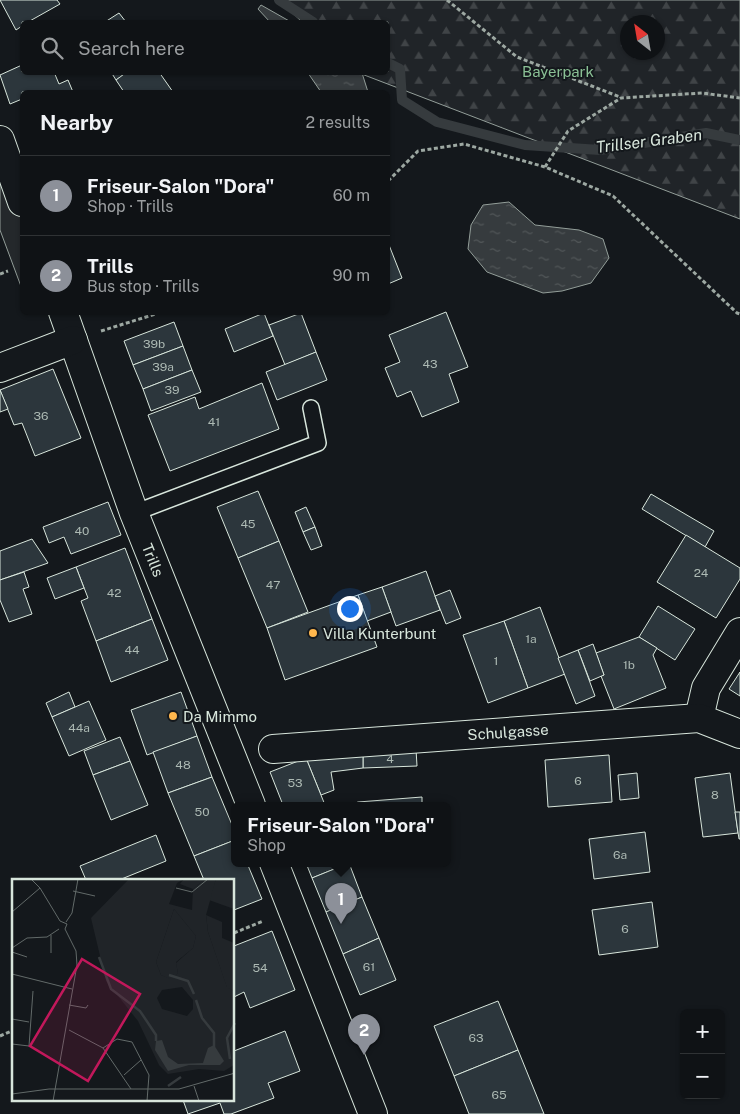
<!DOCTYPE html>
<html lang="en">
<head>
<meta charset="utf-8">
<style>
	body { margin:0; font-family:"Public Sans",sans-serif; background:#181b1e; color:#f1f3f6 }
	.controls { position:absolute; right:15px; bottom:15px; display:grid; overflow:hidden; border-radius:8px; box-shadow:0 1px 4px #0004 }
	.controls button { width:45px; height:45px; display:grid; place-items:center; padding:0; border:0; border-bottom:1px solid #2f3234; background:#0f1215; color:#f1f3f6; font:25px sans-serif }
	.compass { position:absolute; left:620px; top:15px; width:45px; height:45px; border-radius:50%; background:#0f1215; box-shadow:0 1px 4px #0004; rotate:329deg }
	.you { position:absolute; left:349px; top:608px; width:18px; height:18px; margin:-12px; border:4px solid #fff; border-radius:50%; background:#1a73e8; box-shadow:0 0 0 8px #1a73e833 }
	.badge { display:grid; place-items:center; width:32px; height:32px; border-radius:50%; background:#8c9099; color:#fff; font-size:16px; font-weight:700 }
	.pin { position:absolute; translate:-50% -41px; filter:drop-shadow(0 1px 2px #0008) }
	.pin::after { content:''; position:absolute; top:26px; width:18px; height:15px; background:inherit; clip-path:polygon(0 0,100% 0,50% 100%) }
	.popup { position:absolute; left:231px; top:802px; width:220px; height:65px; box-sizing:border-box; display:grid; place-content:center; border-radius:8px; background:#0f1215; filter:drop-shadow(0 1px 4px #0005); font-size:16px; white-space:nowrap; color:#9b9ea0 }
	.popup b { font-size:19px; color:#f1f3f6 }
	.popup::after { content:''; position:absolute; left:50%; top:100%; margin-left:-10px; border:10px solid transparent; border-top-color:#0f1215 }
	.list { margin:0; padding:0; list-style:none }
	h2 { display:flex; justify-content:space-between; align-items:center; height:65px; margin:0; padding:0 20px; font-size:21px }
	h2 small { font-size:16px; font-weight:400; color:#9b9ea0 }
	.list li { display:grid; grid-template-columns:32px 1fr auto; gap:15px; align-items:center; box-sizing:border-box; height:80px; padding:0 20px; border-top:1px solid #2f3234 }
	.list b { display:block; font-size:19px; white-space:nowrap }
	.list p { margin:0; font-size:16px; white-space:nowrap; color:#9b9ea0 }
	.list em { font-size:16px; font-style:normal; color:#9b9ea0 }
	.icon { flex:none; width:28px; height:28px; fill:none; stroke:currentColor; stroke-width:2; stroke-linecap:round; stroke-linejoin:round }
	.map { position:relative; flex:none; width:740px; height:1114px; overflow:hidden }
	.search { position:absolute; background:#0f1215; box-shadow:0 1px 4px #0004; left:20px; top:20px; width:370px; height:55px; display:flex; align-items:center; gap:12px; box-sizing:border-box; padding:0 18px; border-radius:8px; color:#9b9ea0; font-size:19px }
	.panel { position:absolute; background:#0f1215; box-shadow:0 1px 4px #0004; left:20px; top:90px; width:370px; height:225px; border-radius:8px }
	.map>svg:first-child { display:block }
	.forest { fill:url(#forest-firs); stroke:#939e99; fill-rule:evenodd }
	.parking { fill:#24282b; stroke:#939e99 }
	.water { fill:url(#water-ripples); stroke:#939e99 }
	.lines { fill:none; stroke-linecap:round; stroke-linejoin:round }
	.stream { stroke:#363b3e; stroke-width:10 }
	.building { fill:#2c363c; stroke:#d8e6dc }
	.service-casing { stroke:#d8e6dc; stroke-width:18 }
	.minor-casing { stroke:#d8e6dc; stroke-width:30 }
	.path { stroke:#9da8a2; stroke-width:3; stroke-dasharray:4 2.5; stroke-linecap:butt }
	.service { stroke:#14181c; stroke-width:15 }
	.minor { stroke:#14181c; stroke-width:28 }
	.poi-dot { fill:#ffb74d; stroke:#14181c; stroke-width:2 }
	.labels { text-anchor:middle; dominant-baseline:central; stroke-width:4; stroke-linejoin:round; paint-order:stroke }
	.number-label { font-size:12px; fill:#adbab4 }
	.park-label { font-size:15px; fill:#8ac095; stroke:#14181c }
	.street-label { font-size:15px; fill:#d8e6dc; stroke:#14181c }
	.poi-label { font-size:15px; fill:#d8e6dc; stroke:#14181c; text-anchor:start }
	.water-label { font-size:16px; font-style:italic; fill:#d8e6dc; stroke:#14181c }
	.inset-river { fill:none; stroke:#363b3e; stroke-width:2.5 }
	.inset-road { fill:none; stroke:#626a69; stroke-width:1 }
	.view { fill:#c2185b; fill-opacity:0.15; stroke:#c2185b; stroke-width:2.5 }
	.inset-edge { fill:none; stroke:#d8e6dc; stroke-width:2.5 }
</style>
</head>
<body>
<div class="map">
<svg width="740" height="1114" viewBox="0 0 740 1114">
	<defs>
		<pattern id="forest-firs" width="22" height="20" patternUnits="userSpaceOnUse" patternTransform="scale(1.25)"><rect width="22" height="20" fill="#202428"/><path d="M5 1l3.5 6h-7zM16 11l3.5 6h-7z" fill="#404447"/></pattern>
		<pattern id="water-ripples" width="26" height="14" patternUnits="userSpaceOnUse" patternTransform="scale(1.25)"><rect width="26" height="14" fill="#363b3e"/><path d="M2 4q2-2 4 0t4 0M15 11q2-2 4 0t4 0" fill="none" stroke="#525759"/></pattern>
	</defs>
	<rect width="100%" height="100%" fill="#14181c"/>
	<path class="forest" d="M 279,0 L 740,0 L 740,219 L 359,73 L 388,72 L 388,22 L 302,22 ZM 628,22 L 658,22 L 658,52 L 628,52 Z"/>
	<path class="parking" d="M 0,159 L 22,219 L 22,289 L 0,230 Z"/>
	<g class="water">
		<path d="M 261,5 L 291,22 L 270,22 L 258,9 Z"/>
		<path d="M 308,73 L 362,73 L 368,92 L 321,92 Z"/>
		<path d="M 509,202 L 535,225 L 579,230 L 603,239 L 609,258 L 591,283 L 562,291 L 543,293 L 487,272 L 468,249 L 471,225 L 483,205 Z"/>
	</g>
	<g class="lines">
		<g class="stream">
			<path d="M 279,0 L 313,22"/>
			<path d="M 388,63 L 400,69 L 402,100 L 437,122 L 525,145 L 600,150 L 706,133 L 740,140"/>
		</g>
	</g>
	<g class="building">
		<path d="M 0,0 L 57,0 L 60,4 L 28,22 L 22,22 L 22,26 L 16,30 Z"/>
		<path d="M 119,13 L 126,22 L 105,22 Z"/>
		<path d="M 22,65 L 22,72 L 54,72 L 59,84 L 68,80 L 73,92 L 22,92 L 22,99 L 10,104 L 0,75 Z"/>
		<path d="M 111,72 L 127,72 L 116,80 Z"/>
		<path d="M 127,72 L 159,72 L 173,92 L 124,92 L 116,80 Z"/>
		<path d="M 389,245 L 402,278 L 388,284 L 388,246 Z"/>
		<path d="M 446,312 L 468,367 L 449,374 L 459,402 L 422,417 L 411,391 L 397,397 L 385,368 L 400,362 L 389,335 Z"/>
		<path d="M 264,313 L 273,336 L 234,352 L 225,329 Z"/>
		<path d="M 301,313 L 316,352 L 285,365 L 269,325 Z"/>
		<path d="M 174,322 L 183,346 L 133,365 L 124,341 Z"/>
		<path d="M 183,346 L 192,370 L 143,389 L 133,365 Z"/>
		<path d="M 316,352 L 327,380 L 277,400 L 266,372 Z"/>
		<path d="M 53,369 L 81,438 L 35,456 L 22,423 L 14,425 L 0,390 Z"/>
		<path d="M 192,370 L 201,392 L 151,411 L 143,389 Z"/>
		<path d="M 262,383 L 279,429 L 170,471 L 148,415 L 195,397 L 199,409 Z"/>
		<path d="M 0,390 L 8,409 L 0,412 Z"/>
		<path d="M 258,491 L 279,541 L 238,558 L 217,507 Z"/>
		<path d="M 651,494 L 714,531 L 705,547 L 642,509 Z"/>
		<path d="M 108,502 L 121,535 L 71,554 L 64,537 L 49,543 L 43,527 Z"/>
		<path d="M 306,507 L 315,527 L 303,532 L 295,512 Z"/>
		<path d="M 315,527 L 322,546 L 311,550 L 303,532 Z"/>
		<path d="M 686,535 L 740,568 L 740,579 L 716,618 L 657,582 Z"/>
		<path d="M 32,539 L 48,563 L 0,580 L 0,551 Z"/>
		<path d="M 279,541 L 308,612 L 267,628 L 238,558 Z"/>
		<path d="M 125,548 L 152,619 L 96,641 L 81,601 L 88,598 L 76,567 Z"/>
		<path d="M 76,567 L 84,588 L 55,599 L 47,578 Z"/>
		<path d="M 426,571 L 440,610 L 396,626 L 382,587 Z"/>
		<path d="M 24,572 L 29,587 L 23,589 L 32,614 L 9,622 L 0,600 L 0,580 Z"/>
		<path d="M 382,587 L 391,612 L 367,621 L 358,595 Z"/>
		<path d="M 450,590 L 461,618 L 446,624 L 435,596 Z"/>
		<path d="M 358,595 L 377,647 L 285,680 L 267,628 Z"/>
		<path d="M 658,606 L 695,629 L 675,660 L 639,637 Z"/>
		<path d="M 540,607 L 565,674 L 528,688 L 504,621 Z"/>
		<path d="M 152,619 L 168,660 L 111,682 L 96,641 Z"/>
		<path d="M 504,621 L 528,688 L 488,703 L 463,635 Z"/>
		<path d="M 639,637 L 657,648 L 653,655 L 666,688 L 614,709 L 601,676 L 604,675 L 596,653 Z"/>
		<path d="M 593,644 L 604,675 L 590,681 L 578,650 Z"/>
		<path d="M 578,650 L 595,696 L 576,704 L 558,658 Z"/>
		<path d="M 740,672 L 740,696 L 729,689 Z"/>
		<path d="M 69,692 L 75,707 L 52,717 L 46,703 Z"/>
		<path d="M 181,692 L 197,736 L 147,755 L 131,710 Z"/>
		<path d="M 89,701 L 106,740 L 69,756 L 52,717 Z"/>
		<path d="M 197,736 L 212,777 L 168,793 L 153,752 Z"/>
		<path d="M 120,737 L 130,761 L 93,775 L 84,751 Z"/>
		<path d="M 416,749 L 417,766 L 363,768 L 363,752 Z"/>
		<path d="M 363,752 L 363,768 L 331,772 L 334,790 L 321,795 L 306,758 Z"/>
		<path d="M 609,755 L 612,802 L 548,807 L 545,760 Z"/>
		<path d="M 306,758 L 325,805 L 283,805 L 270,772 Z"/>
		<path d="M 130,761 L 148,805 L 111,820 L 93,775 Z"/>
		<path d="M 637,773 L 639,798 L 620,800 L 618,775 Z"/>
		<path d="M 730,773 L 738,833 L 703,837 L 695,778 Z"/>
		<path d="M 212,777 L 235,832 L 235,840 L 194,856 L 168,793 Z"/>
		<path d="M 422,797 L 422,805 L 349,805 L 358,802 Z"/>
		<path d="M 735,812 L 740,812 L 740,839 L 739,839 Z"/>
		<path d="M 645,832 L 650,872 L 594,879 L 589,839 Z"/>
		<path d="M 156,835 L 166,861 L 119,880 L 86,880 L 80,866 Z"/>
		<path d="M 235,840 L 235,863 L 247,863 L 262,899 L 234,910 L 234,880 L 204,880 L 194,856 Z"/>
		<path d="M 306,863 L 349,863 L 312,878 Z"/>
		<path d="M 349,863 L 362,897 L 326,912 L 312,878 Z"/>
		<path d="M 362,897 L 379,938 L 343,954 L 326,912 Z"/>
		<path d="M 652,902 L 658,947 L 599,955 L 592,910 Z"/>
		<path d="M 272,931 L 295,990 L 250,1008 L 244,992 L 234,997 L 234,946 Z"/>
		<path d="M 379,938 L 396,980 L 360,995 L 343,954 Z"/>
		<path d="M 498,1001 L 518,1050 L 454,1076 L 434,1026 Z"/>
		<path d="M 285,1031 L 300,1071 L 268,1083 L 274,1098 L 231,1114 L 224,1114 L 220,1103 L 188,1114 L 183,1100 L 234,1100 L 234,1051 Z"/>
		<path d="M 518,1050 L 544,1114 L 469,1114 L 454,1076 Z"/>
	</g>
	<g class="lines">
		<defs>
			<path id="service" d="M 134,513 L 318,443 L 311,408"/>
			<g id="minor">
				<path d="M 0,140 L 22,202"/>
				<path d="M 63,312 L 134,513 L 251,805"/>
				<path d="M 0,368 L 73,340"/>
				<path d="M 699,718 L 706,688 L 740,632"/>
				<path d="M 273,749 L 699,718 L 740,734"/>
				<path d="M 274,863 L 373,1114"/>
			</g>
		</defs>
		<use href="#service" class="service-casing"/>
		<use href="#minor" class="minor-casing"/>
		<g class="path">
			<path d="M 447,0 L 517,57 L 620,97"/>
			<path d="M 545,167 L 568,131 L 621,98 L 702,93 L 740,98"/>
			<path d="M 388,181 L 418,151 L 464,144 L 545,167 L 613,196 L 737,313 L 740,314"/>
			<path d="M 0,274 L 8,271"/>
			<path d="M 101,331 L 162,312"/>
			<path d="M 234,933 L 263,921"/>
			<path d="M 0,1036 L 14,1030"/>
		</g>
		<use href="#service" class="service"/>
		<use href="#minor" class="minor"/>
	</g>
	<g class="poi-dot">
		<circle cx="313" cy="633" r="5"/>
		<circle cx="173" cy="716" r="5"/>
	</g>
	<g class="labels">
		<g class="number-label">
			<text x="154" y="344">39b</text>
			<text x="430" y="364">43</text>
			<text x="163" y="367">39a</text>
			<text x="172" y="390">39</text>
			<text x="41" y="416">36</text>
			<text x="214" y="422">41</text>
			<text x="248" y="524">45</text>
			<text x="82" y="531">40</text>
			<text x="701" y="573">24</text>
			<text x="273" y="585">47</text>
			<text x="114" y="593">42</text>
			<text x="531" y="639">1a</text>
			<text x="132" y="650">44</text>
			<text x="496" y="661">1</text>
			<text x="629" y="665">1b</text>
			<text x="79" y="728">44a</text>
			<text x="390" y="759">4</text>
			<text x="183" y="765">48</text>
			<text x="578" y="781">6</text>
			<text x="295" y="783">53</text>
			<text x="715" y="795">8</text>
			<text x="202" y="812">50</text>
			<text x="620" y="855">6a</text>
			<text x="625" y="929">6</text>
			<text x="369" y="967">61</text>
			<text x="260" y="968">54</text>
			<text x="476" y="1038">63</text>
			<text x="499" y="1095">65</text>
		</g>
		<g class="park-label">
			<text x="558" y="71">Bayerpark</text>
		</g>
		<g class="street-label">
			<text transform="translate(153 560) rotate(68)">Trills</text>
			<text transform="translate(508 732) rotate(-4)">Schulgasse</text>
		</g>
		<g class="poi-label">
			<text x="323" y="633">Villa Kunterbunt</text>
			<text x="183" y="716">Da Mimmo</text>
		</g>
		<g class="water-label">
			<text transform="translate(649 141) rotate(-7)">Trillser Graben</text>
		</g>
	</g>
	<g transform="translate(12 879)">
		<rect width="222" height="222" fill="#14181c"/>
		<path d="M 172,0 L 193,0 L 181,10 L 168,5 ZM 204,0 L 222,0 L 222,30 L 197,21 ZM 162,30 L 184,57 L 181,69 L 164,83 L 166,94 L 159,101 L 149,96 L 144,83 ZM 194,36 L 210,43 L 210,59 L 222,64 L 222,112 L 215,109 L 196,53 Z" fill="#202428"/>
		<path d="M 117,0 L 172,0 L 165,4 L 157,25 L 180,31 L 181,10 L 193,0 L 204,0 L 194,36 L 196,53 L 215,108 L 222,112 L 222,186 L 212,192 L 187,190 L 156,195 L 147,186 L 126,142 L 94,102 L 79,39 ZM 162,30 L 184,57 L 181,69 L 164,84 L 166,94 L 159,100 L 149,96 L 144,83 ZM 170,108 L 181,121 L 181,130 L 175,137 L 150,130 L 145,119 L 150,111 Z" fill="#202428" fill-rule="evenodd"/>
		<path d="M 150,161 L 156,178 L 166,185 L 191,184 L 196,169 L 202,166 L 212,182 L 208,186 L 177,186 L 156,192 L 143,171 L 144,162 Z" fill="#363b3e"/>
		<path class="inset-river" d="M 87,78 L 99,110 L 128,132 L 144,156 L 144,162M 157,96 L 176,102 L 182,115M 184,121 L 190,139 L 202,154 L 202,168M 218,180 L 215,159 L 223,144M 156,207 L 169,198"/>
		<path class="inset-road" d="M 19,0 L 28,9 L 48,42M 164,9 L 180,13 L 196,0M 61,12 L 83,17M 0,33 L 28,9M 54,43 L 60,34 L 66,0M 0,69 L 15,59 L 35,58 L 47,50M 0,73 L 15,78M 39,74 L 39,56M 0,95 L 60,110M 57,126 L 74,129 L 76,126M 0,140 L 17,143M 57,151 L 91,169 L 119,210M 0,165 L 17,167 L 21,112M 91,169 L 105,160 L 120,163 L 137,196 L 135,222M 112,196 L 129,181M 182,207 L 187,222M 0,215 L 37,210 L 167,210 L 223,194M 41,222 L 65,86 L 64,72 L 53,50 L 55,45 L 48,42"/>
		<path class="view" d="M 70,80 L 128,115 L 76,202 L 18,167 Z"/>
		<rect width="222" height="222" class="inset-edge"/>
	</g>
</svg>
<div class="controls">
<button>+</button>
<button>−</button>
</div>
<svg class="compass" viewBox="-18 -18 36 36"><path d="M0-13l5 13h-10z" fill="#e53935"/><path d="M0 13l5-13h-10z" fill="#9b9ea0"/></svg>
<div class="you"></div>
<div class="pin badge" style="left:341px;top:924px">1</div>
<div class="popup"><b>Friseur-Salon &quot;Dora&quot;</b>Shop</div>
<div class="pin badge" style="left:364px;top:1055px">2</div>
<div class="search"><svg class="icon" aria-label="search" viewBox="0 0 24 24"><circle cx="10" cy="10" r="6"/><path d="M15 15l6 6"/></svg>Search here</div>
<section class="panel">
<h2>Nearby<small>2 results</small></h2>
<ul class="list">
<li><span class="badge">1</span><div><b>Friseur-Salon &quot;Dora&quot;</b><p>Shop · Trills</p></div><em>60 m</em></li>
<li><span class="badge">2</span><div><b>Trills</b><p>Bus stop · Trills</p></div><em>90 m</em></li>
</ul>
</section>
</div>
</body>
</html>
